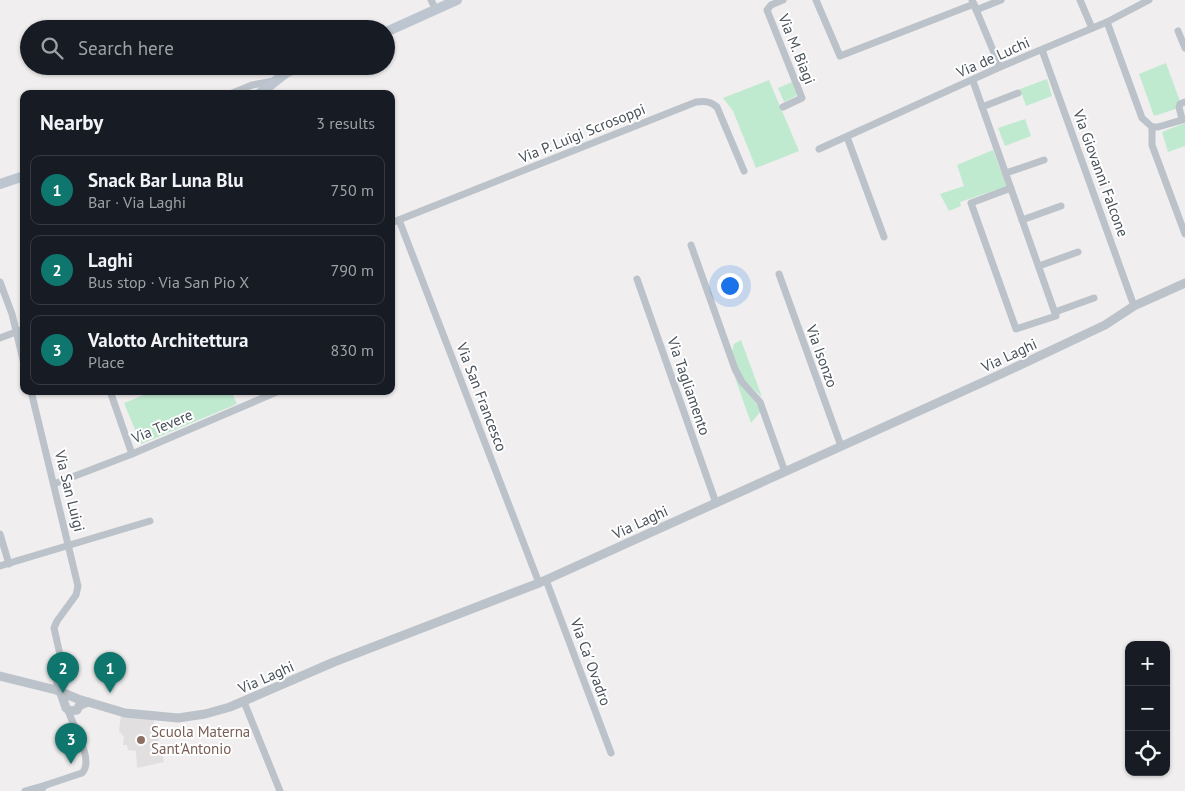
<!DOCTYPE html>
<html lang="en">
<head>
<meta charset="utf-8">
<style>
	body { margin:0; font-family:"PT Sans",sans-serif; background:#242831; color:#f1f3f6 }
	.controls { position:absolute; right:15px; bottom:15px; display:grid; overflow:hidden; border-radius:10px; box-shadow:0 1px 4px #0004 }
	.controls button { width:45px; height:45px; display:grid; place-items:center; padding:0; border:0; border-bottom:1px solid #363941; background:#171b24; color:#f1f3f6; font:25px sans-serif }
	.you { position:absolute; left:729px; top:285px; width:18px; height:18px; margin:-12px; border:4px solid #fff; border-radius:50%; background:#1a73e8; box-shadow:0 0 0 8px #1a73e833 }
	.badge { display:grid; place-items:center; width:32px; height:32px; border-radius:50%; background:#0f766e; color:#fff; font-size:16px; font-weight:700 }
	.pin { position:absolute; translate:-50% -41px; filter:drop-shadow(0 1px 2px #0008) }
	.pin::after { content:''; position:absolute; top:26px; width:18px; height:15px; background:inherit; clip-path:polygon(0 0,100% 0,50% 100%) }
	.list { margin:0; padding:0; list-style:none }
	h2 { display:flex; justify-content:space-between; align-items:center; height:65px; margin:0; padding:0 20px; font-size:21px }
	h2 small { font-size:16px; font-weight:400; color:#9ea1a6 }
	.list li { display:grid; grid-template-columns:32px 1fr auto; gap:15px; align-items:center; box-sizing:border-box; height:70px; margin:0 10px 10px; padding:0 10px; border:1px solid #363941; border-radius:10px }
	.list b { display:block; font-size:19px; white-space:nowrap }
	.list p { margin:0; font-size:16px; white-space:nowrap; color:#9ea1a6 }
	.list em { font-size:16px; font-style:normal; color:#9ea1a6 }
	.icon { flex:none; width:28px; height:28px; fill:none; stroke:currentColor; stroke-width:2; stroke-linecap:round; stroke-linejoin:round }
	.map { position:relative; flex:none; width:1185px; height:791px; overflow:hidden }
	.search { position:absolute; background:#171b24; box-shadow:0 1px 4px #0004; left:20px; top:20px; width:375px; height:55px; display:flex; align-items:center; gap:12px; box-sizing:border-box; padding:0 18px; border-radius:28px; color:#9ea1a6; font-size:19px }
	.panel { position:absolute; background:#171b24; box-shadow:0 1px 4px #0004; left:20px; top:90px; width:375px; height:305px; border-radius:10px }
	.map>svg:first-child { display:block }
	.education { fill:#e1dfdf }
	.green { fill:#c0ead0 }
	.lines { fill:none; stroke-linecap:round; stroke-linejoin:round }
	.minor { stroke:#bbc2c9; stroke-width:7 }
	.tertiary { stroke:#bbc2c9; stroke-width:9 }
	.secondary { stroke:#bdc6d0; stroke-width:10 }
	.education-dot { fill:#8d6e63; stroke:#fff; stroke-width:2 }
	.labels { text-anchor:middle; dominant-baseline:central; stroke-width:4; stroke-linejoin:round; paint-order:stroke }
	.street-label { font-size:15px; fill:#485159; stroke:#fff }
	.education-label { font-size:15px; fill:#785e54; stroke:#fff; text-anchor:start }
</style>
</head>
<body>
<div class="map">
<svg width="1185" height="791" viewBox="0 0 1185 791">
	<rect width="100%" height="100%" fill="#f0eeee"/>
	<path class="education" d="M 121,715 L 153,718 L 164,762 L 137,768 L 136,751 L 128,750 L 127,745 L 123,745 L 124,737 L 119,731 Z"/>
	<g class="green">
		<path d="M 1166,63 L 1182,107 L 1154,116 L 1139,74 Z"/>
		<path d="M 1047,79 L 1052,96 L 1026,106 L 1020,89 Z"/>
		<path d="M 769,80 L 799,151 L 756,168 L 733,111 L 723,98 Z"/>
		<path d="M 792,82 L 797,94 L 796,96 L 784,102 L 778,88 Z"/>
		<path d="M 1025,119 L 1031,136 L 1005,146 L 998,128 Z"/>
		<path d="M 1185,123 L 1185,146 L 1168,152 L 1162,132 Z"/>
		<path d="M 993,150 L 1008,190 L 996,193 L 995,190 L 960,202 L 961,206 L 949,211 L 940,194 L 964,186 L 957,165 Z"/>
		<path d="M 741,340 L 762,397 L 745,381 L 741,375 L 732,352 L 734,344 Z"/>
		<path d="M 734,375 C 741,389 754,397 761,411 L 751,423 Z"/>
		<path d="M 154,391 L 231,391 L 237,404 L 141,444 L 124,403 Z"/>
	</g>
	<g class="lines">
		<g class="minor">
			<path d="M 431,0 L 436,10"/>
			<path d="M 816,0 L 840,56 L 974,4"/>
			<path d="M 972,0 L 1000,67"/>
			<path d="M 1080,0 L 1092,28"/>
			<path d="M 976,10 L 1001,0"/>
			<path d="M 1107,22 L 1142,118 L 1152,127"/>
			<path d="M 1178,31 L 1185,48"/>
			<path d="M 1042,50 L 1134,306"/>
			<path d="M 973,81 L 1056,316 L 1016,329 L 971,203 L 1011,188"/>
			<path d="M 230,94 L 252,85 L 274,81"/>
			<path d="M 783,107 L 802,98 L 767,10 L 771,5 L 783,0"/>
			<path d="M 982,107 L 1018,93"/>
			<path d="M 1182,119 L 1179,107 L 1180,104 L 1185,102"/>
			<path d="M 1152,127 L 1152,145 L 1185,234"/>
			<path d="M 1152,127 L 1158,127 L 1185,119"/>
			<path d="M 847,137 L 884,237"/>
			<path d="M 819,149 L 1000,67 L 1107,22 L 1149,0"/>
			<path d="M 1006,173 L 1044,160"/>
			<path d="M 399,220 L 539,583"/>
			<path d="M 1022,220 L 1061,206"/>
			<path d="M 391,223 L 696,102 C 705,101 710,101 717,107 L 744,171"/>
			<path d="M 691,245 L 735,369 L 742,382 L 760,402 L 785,472"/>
			<path d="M 1039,266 L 1078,252"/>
			<path d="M 779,274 L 841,446"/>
			<path d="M 637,279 L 716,503"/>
			<path d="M 0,282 L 12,314 L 24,364"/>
			<path d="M 1055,312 L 1094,298"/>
			<path d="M 0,338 L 24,329"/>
			<path d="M 31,391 L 78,586 L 76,595 L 57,621 L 54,628 L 61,659 L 56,690"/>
			<path d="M 110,391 L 132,454"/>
			<path d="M 54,484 L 132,454 L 279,391"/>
			<path d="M 0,534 L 9,564"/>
			<path d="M 0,566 L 150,521"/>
			<path d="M 546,580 L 611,753"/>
			<path d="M 244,702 L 280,791"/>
			<path d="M 25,791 L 46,785"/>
			<path d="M 42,791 L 42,788 L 46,785 L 82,773 C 95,760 72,725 68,710"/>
		</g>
		<g class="tertiary">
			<path d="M 0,676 L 56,690 L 78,699 L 125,713 L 178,718 L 205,714 L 230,707 L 334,662 L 539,583 L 1001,374 L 1105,325 L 1134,306 L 1185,283"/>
			<path d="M 61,693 L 66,708 L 70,711 L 77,710 L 79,706 L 88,702"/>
		</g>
		<g class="secondary">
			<path d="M 386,32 L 457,0"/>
			<path d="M 259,94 L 287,72 L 302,66"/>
			<path d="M 0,184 L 24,176"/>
		</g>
	</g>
	<circle class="education-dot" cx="141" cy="740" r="5"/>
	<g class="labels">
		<g class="street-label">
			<text transform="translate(797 49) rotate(68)">Via M. Biagi</text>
			<text transform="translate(993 57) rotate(-24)">Via de Luchi</text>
			<text transform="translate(582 133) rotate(-22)">Via P. Luigi Scrosoppi</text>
			<text transform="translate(1101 173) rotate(70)">Via Giovanni Falcone</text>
			<text transform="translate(1009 355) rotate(-25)">Via Laghi</text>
			<text transform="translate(822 356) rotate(70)">Via Isonzo</text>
			<text transform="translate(689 386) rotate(71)">Via Tagliamento</text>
			<text transform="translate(482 397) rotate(69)">Via San Francesco</text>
			<text transform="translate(162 426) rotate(-23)">Via Tevere</text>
			<text transform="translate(70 491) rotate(76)">Via San Luigi</text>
			<text transform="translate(640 522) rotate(-25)">Via Laghi</text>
			<text transform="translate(591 662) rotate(70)">Via Ca' Ovadro</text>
			<text transform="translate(266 677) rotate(-24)">Via Laghi</text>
		</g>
		<g class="education-label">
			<text x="151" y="731">Scuola Materna<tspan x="151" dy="17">Sant'Antonio</tspan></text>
		</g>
	</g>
</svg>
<div class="controls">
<button>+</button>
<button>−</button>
<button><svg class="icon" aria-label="locate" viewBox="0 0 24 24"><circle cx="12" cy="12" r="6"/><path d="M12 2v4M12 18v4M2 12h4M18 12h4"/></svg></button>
</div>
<div class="you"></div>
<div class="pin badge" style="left:110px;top:693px">1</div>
<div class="pin badge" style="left:63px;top:693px">2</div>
<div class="pin badge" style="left:71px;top:764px">3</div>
<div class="search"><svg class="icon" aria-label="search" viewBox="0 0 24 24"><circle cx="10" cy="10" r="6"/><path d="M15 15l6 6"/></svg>Search here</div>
<section class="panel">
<h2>Nearby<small>3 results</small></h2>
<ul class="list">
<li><span class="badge">1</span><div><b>Snack Bar Luna Blu</b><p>Bar · Via Laghi</p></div><em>750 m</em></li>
<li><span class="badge">2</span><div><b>Laghi</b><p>Bus stop · Via San Pio X</p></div><em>790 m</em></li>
<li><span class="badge">3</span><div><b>Valotto Architettura</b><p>Place</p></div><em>830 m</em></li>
</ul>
</section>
</div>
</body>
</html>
